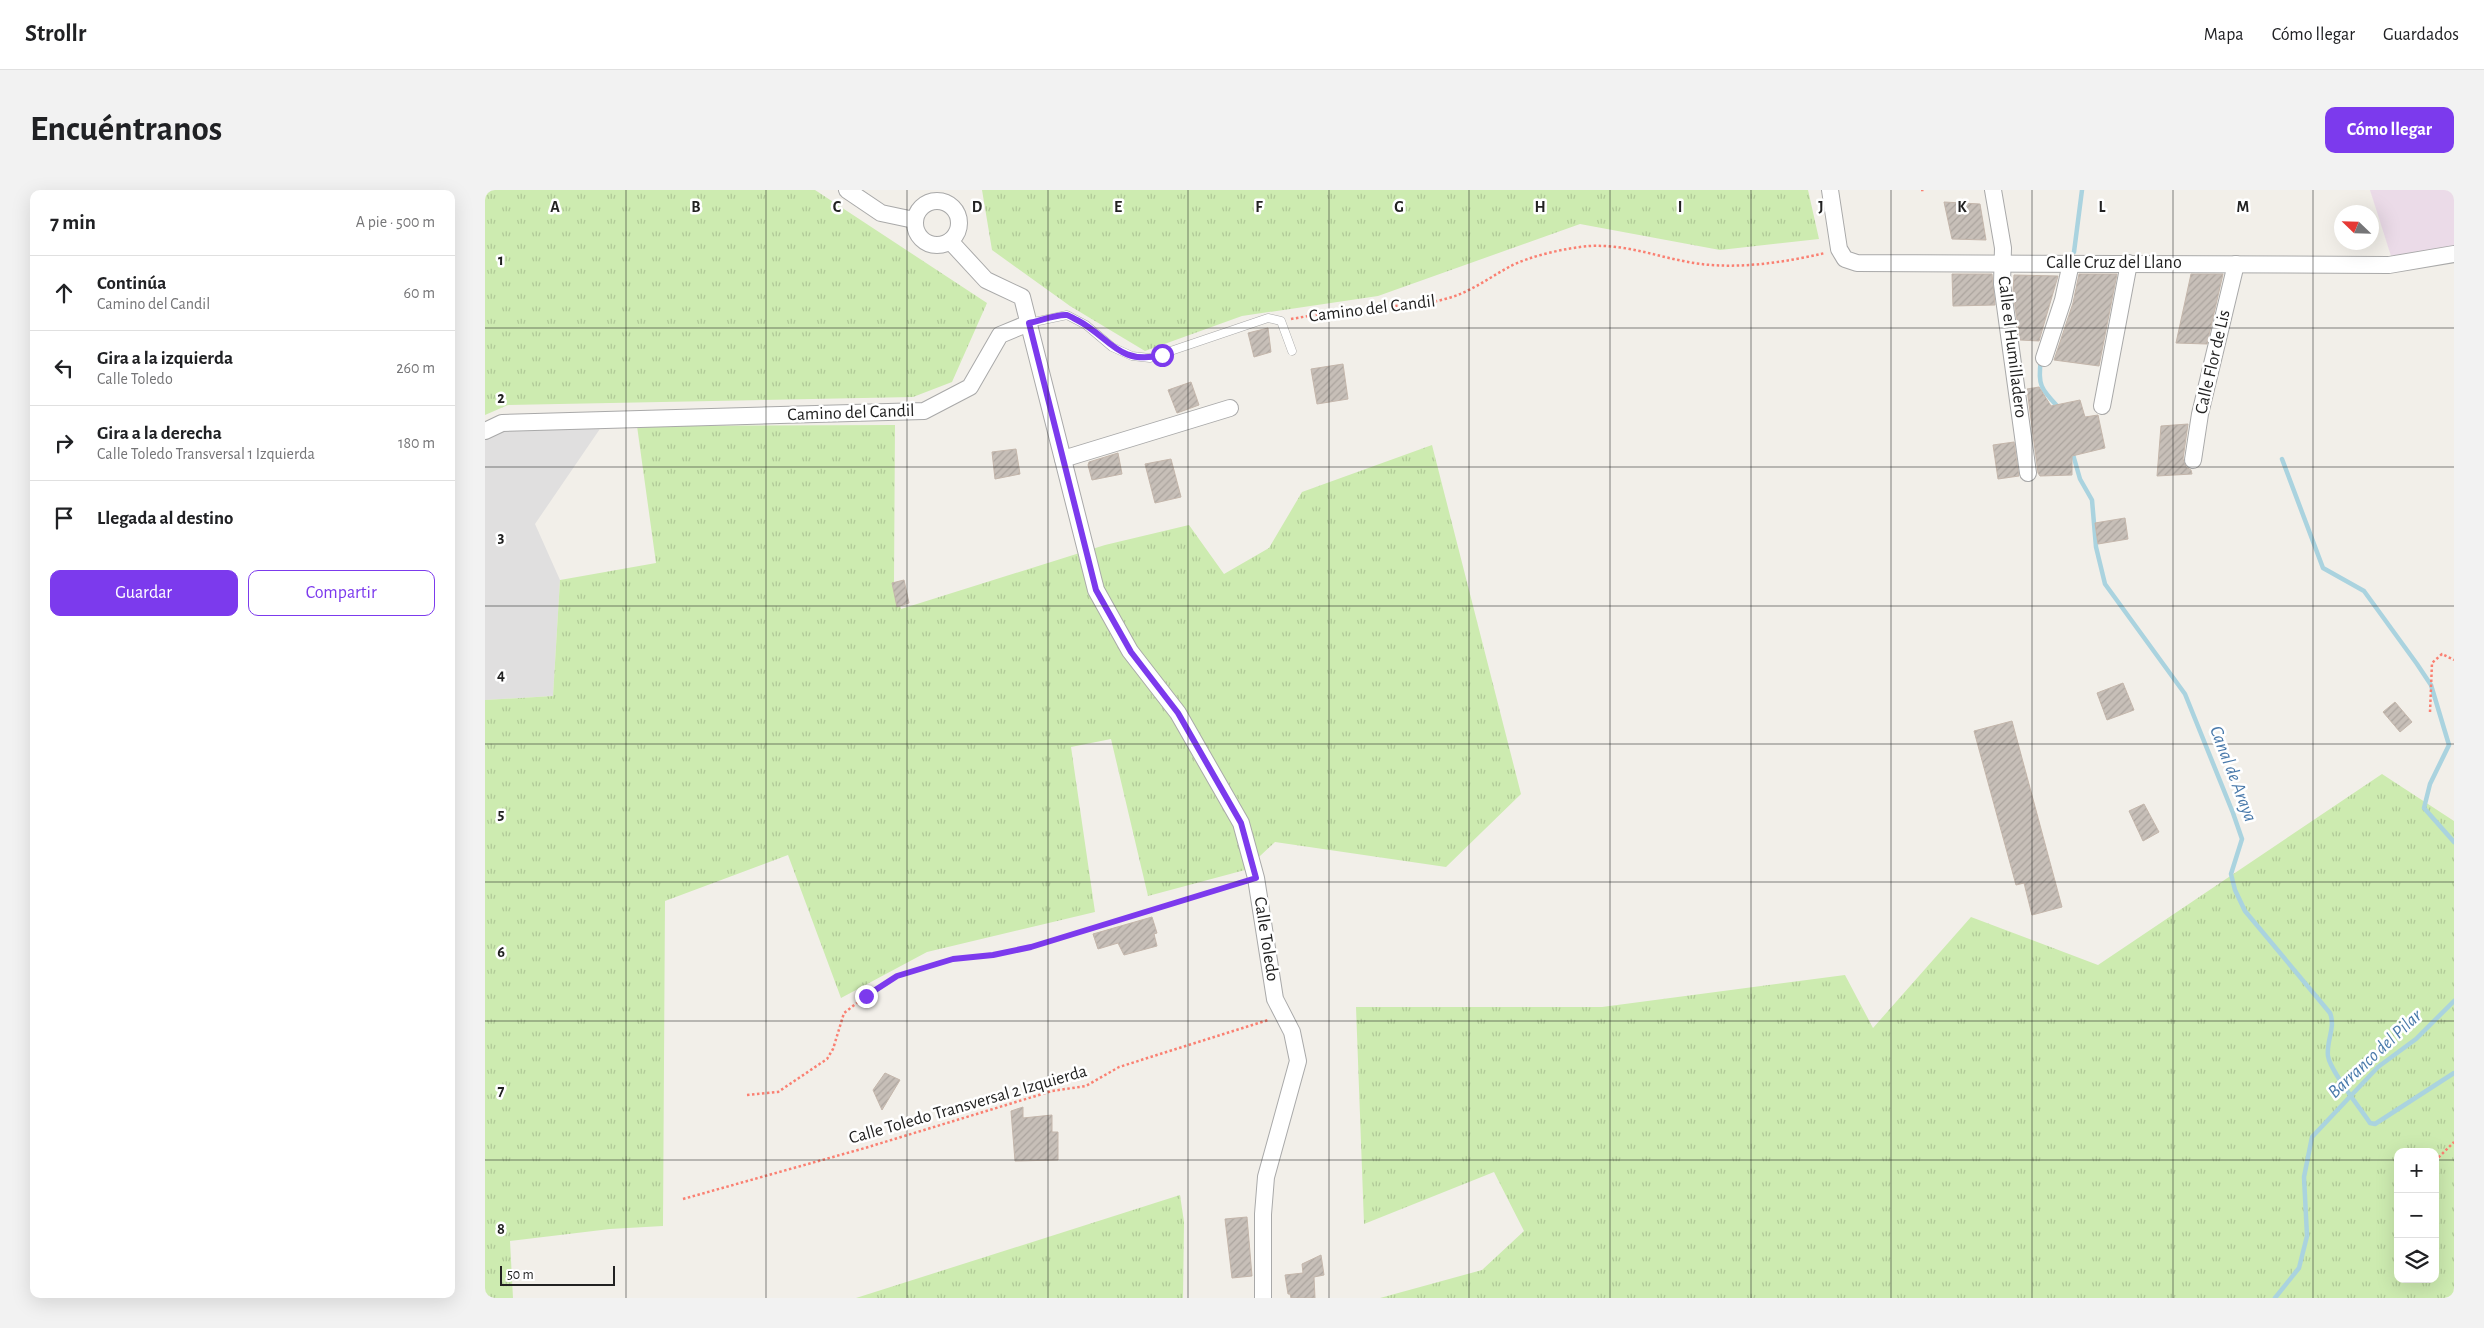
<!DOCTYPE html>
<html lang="es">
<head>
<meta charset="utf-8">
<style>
	body { margin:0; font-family:"Alegreya Sans",sans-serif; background:#f2f2f2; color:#202124 }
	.controls { position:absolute; right:15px; bottom:15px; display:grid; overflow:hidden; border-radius:10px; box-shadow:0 5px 20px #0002 }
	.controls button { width:45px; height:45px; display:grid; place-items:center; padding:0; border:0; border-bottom:1px solid #e0e0e0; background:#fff; color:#202124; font:25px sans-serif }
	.compass { position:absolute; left:1849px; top:15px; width:45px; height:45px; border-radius:50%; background:#fff; box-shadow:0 5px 20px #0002; rotate:293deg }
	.scale { position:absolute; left:15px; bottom:12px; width:115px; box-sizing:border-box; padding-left:5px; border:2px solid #222; border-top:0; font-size:14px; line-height:18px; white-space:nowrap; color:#222; -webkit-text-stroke:4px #fff; paint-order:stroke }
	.stop { position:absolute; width:15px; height:15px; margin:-11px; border:4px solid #7c3aed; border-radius:50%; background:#fff }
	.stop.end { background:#7c3aed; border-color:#fff; box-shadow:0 1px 5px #0008 }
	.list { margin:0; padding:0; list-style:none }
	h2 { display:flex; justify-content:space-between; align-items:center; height:65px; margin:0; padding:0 20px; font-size:21px }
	h2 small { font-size:16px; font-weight:400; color:#757577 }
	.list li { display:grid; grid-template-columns:32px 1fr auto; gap:15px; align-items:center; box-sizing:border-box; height:75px; padding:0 20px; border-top:1px solid #e0e0e0 }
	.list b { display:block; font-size:19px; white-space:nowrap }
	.list p { margin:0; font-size:16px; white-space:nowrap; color:#757577 }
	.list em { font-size:16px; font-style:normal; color:#757577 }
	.actions { display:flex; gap:10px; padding:15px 20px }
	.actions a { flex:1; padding:11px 0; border:1px solid #7c3aed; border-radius:10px; text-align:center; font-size:18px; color:#7c3aed }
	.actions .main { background:#7c3aed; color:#fff }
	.icon { flex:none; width:28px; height:28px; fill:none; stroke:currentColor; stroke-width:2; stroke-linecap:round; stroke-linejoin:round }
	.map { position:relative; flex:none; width:1969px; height:1108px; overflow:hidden; border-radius:10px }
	header { display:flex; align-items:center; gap:30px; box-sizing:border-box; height:70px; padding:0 25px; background:#fff; border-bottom:1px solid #e0e0e0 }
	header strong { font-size:24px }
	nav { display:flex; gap:28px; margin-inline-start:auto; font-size:18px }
	.intro { display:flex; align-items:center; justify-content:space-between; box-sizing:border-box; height:120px; padding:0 30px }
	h1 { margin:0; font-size:35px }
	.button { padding:12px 22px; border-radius:10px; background:#7c3aed; color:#fff; font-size:18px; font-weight:700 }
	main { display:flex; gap:30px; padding:0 30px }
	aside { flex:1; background:#fff; border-radius:10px; box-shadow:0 5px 20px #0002 }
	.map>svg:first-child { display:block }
	.residential { fill:#e0dfdf }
	.industrial { fill:#ebdbe8 }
	.grass { fill:url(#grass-tufts); fill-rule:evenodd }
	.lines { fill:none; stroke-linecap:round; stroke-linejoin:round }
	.stream { stroke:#aad3df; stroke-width:4.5 }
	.building { fill:url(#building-hatch); stroke:#c4b6ab }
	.lane-casing { stroke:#a9a9a9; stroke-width:9 }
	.street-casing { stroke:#a9a9a9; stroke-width:18 }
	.path { stroke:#fa8072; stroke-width:2.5; stroke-dasharray:2.5 2.5; stroke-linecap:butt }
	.lane { stroke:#fff; stroke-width:8 }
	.street { stroke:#fff; stroke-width:16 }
	.route { stroke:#7c3aed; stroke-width:6 }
	.grid { fill:none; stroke:#222; stroke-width:1; stroke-opacity:0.55 }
	.labels { text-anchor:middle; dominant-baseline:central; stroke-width:5; stroke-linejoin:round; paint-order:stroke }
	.street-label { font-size:18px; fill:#222; stroke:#fff }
	.water-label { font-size:19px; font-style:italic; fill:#4a7aab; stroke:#fff }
	.grid-label { font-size:16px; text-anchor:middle; font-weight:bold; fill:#222; stroke:#fff; stroke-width:5; stroke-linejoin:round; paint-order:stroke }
</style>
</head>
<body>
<header>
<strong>Strollr</strong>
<nav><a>Mapa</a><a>Cómo llegar</a><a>Guardados</a></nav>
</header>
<div class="intro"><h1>Encuéntranos</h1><a class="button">Cómo llegar</a></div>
<main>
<aside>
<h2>7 min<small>A pie · 500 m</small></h2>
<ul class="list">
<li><svg class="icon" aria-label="ahead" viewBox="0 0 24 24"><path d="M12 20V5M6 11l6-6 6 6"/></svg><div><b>Continúa</b><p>Camino del Candil</p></div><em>60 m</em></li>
<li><svg class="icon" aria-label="left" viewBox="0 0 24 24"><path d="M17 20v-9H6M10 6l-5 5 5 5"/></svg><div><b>Gira a la izquierda</b><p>Calle Toledo</p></div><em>260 m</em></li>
<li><svg class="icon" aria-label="right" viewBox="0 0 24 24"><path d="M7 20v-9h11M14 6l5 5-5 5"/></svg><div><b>Gira a la derecha</b><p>Calle Toledo Transversal 1 Izquierda</p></div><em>180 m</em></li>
<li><svg class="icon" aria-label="arrive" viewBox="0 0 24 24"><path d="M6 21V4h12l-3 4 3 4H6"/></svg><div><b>Llegada al destino</b></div></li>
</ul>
<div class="actions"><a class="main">Guardar</a><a>Compartir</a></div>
</aside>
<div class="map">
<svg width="1969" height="1108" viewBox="0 0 1969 1108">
	<defs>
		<pattern id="grass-tufts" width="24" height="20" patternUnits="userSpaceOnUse" patternTransform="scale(1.25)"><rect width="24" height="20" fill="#cdebb0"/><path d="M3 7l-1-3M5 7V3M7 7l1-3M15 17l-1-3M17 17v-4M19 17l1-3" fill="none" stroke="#b0c997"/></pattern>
		<pattern id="building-hatch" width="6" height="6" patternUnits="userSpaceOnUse" patternTransform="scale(1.25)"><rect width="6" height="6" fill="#c7bfb8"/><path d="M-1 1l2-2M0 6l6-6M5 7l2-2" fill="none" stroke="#aba49e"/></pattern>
	</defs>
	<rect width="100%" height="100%" fill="#f2efe9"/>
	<path class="residential" d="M 121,230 L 50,334 L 75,390 L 68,506 L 0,510 L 0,241 Z"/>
	<path class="industrial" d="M 1885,0 L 1969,0 L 1969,60 L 1906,66 Z"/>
	<g class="grass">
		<path d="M 0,0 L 330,0 L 502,113 L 467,192 L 428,207 L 23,215 L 0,225 Z"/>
		<path d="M 497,0 L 1323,0 L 1334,49 L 1235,60 L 1095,34 L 893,106 L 757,126 L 660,161 L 585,116 L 507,60 Z"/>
		<path d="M 410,235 L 409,392 L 416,419 L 620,355 L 704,335 L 739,384 L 784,358 L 817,302 L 947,255 L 1036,604 L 961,677 L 790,652 L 760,680 L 663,706 L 626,549 L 586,557 L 610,722 L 442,762 L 356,808 L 303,665 L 180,711 L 178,1036 L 125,1039 L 25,1051 L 28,1108 L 0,1108 L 0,510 L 68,506 L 75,390 L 171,373 L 152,236 Z"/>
		<path d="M 1897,584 L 1969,631 L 1969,1108 L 895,1108 L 997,1080 L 1039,1041 L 1009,982 L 879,1034 L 871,817 L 1117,817 L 1360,785 L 1388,838 L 1486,727 L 1613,775 ZM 1913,962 L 1950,962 L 1950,1089 L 1913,1089 Z"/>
		<path d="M 695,1005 L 699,1032 L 698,1108 L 371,1108 Z"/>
	</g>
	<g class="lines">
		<g class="stream">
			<path d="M 1589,62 L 1597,0"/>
			<path d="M 1556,170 C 1552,196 1557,200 1574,218"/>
			<path d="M 1587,261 L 1595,289 L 1607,310 L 1611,357 L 1620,394 L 1700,504 L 1748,623 L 1757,649 L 1746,684 L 1750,700 L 1760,721 L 1845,823 C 1851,837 1841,851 1843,866 C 1845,881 1876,919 1885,933 L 1890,934 L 1969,883"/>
			<path d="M 1797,269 L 1838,378 L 1879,401 L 1932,474 L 1946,495 L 1964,555 L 1945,594 L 1939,618 L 1969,652"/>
			<path d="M 1790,1108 L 1814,1078 L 1822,1046 L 1819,987 L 1827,947 L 1893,877 L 1931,849 L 1969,811"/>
		</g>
	</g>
	<g class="building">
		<path d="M 1459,12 L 1495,14 L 1501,50 L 1467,49 Z"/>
		<path d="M 1467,84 L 1507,84 L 1510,115 L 1468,116 Z"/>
		<path d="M 1594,84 L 1632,84 L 1614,176 L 1569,170 L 1588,113 Z"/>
		<path d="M 1706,84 L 1738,84 L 1722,154 L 1691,153 Z"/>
		<path d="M 1529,85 L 1573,86 L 1554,151 L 1535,150 L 1528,103 Z"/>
		<path d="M 783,138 L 786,162 L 769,167 L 763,143 Z"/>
		<path d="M 858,174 L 863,209 L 832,214 L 826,179 Z"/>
		<path d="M 706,192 L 714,215 L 692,223 L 683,200 Z"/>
		<path d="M 1554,197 L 1566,216 L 1595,210 L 1600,227 L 1613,225 L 1620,258 L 1587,266 L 1587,285 L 1555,286 L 1553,283 L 1542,199 Z"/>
		<path d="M 1703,234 L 1698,269 L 1701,277 L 1706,280 L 1707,284 L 1672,286 L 1676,236 Z"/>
		<path d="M 1529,252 L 1534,286 L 1513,289 L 1508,255 Z"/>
		<path d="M 531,259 L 535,284 L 510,289 L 507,262 Z"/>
		<path d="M 633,263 L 637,284 L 607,290 L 603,275 L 604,272 Z"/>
		<path d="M 686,269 L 696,307 L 670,313 L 660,274 Z"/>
		<path d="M 1640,328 L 1643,349 L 1613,354 L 1610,333 Z"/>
		<path d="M 419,390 L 424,413 L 412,417 L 407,393 Z"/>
		<path d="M 1638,493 L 1649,520 L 1622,530 L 1612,503 Z"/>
		<path d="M 1910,512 L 1927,532 L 1915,542 L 1898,522 Z"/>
		<path d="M 1527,531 L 1577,717 L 1547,725 L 1539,693 L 1531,695 L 1489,541 Z"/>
		<path d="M 1659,614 L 1674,642 L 1658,651 L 1644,621 Z"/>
		<path d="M 667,727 L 672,743 L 669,744 L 672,756 L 639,765 L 633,753 L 613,759 L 608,744 Z"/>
		<path d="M 400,883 L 415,890 L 397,920 L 388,900 Z"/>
		<path d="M 538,917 L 538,928 L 567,925 L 567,942 L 573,942 L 573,970 L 530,971 L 526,921 Z"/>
		<path d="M 762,1027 L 767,1086 L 747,1088 L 740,1029 Z"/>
		<path d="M 836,1065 L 839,1085 L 829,1087 L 830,1108 L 806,1108 L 805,1104 L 803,1104 L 800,1085 L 818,1083 L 817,1074 Z"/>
	</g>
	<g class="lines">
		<defs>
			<path id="lane" d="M 544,133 L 582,125 L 601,135 L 627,157 L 647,166 L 665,168 L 783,128 L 796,131 L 807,161"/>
			<g id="street">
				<path d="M 362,0 L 396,23 L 429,30"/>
				<path d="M 1345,0 L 1354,59 L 1360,69 L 1372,73 L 1904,75 L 1969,64"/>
				<path d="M 1508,0 L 1518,58 L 1517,94 L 1543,283"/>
				<circle cx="452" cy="33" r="22"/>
				<path d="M 465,51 L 501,90 L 537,107 L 611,400 L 645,461 L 693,523 L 756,633 L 771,688 L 790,809 L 807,842 L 813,871 L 781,987 L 778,1024 L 778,1108"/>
				<path d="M 1559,168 L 1578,110 L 1586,73"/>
				<path d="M 1617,216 L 1644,73"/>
				<path d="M 0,241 L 17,233 L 439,221 L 485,197 L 515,145 L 544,133"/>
				<path d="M 578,269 L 745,218"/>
				<path d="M 1708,270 L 1715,224 L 1751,74"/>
			</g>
		</defs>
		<use href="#lane" class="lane-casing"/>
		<use href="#street" class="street-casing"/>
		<g class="path">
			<path d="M 1436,0 L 1441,0"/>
			<path d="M 806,129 C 830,125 854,120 878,118 C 906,115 932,117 960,109 C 984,103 1002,89 1024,77 C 1044,66 1081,58 1104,56 C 1146,54 1176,69 1216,74 C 1255,79 1302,72 1340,63"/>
			<path d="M 1945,522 L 1947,473 L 1957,464 L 1969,470"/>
			<path d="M 262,905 L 293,902 L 342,869 L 348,859 L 359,823 L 381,806 L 412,786 L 468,769 L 508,765 L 546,757 L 756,693"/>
			<path d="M 1950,971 L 1969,952"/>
			<path d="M 198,1009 L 380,958 L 567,901 L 601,896 L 634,877 L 783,830"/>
		</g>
		<use href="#lane" class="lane"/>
		<use href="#street" class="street"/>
	</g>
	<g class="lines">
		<path class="route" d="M 381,806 L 412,786 L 468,769 L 508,765 L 546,757 L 771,688 L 756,633 L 693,523 L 646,462 L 611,400 L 544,133 C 555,131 571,124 582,125 C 585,126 590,129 592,130 C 625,147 633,176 677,165"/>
	</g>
	<path class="grid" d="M 141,0 L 141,1108M 281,0 L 281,1108M 422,0 L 422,1108M 563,0 L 563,1108M 703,0 L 703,1108M 844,0 L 844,1108M 984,0 L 984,1108M 1125,0 L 1125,1108M 1266,0 L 1266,1108M 1406,0 L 1406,1108M 1547,0 L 1547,1108M 1688,0 L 1688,1108M 1828,0 L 1828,1108M 0,138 L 1969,138M 0,277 L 1969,277M 0,416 L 1969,416M 0,554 L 1969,554M 0,692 L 1969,692M 0,831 L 1969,831M 0,970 L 1913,970M 1950,970 L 1969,970"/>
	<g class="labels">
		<g class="street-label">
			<text x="1629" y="73">Calle Cruz del Llano</text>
			<text transform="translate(887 119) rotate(-7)">Camino del Candil</text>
			<text transform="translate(1527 157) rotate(83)">Calle el Humilladero</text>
			<text transform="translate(1728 172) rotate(-77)">Calle Flor de Lis</text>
			<text transform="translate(366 223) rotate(-2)">Camino del Candil</text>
			<text transform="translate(781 749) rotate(81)">Calle Toledo</text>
			<text transform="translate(483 915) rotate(-16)">Calle Toledo Transversal 2 Izquierda</text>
		</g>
		<g class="water-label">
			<text transform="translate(1748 584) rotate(69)">Canal de Araya</text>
			<text transform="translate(1890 864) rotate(-43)">Barranco del Pilar</text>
		</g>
	</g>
	<g class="grid-label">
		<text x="70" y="22">A</text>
		<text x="211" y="22">B</text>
		<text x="352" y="22">C</text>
		<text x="492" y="22">D</text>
		<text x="633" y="22">E</text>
		<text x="774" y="22">F</text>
		<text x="914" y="22">G</text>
		<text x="1055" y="22">H</text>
		<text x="1195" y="22">I</text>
		<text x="1336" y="22">J</text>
		<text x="1477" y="22">K</text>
		<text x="1617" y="22">L</text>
		<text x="1758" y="22">M</text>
		<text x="16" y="75">1</text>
		<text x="16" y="213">2</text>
		<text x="16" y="352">3</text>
		<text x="16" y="490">4</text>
		<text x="16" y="629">5</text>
		<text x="16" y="767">6</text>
		<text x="16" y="906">7</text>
		<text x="16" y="1044">8</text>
	</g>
</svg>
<div class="controls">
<button>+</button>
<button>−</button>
<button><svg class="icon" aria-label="layers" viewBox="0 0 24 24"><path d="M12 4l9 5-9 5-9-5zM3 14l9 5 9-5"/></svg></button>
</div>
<svg class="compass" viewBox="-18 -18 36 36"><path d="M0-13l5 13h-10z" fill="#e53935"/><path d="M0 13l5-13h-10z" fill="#757577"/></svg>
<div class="scale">50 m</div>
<div class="stop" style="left:677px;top:165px"></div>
<div class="stop end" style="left:381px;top:806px"></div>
</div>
</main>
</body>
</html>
